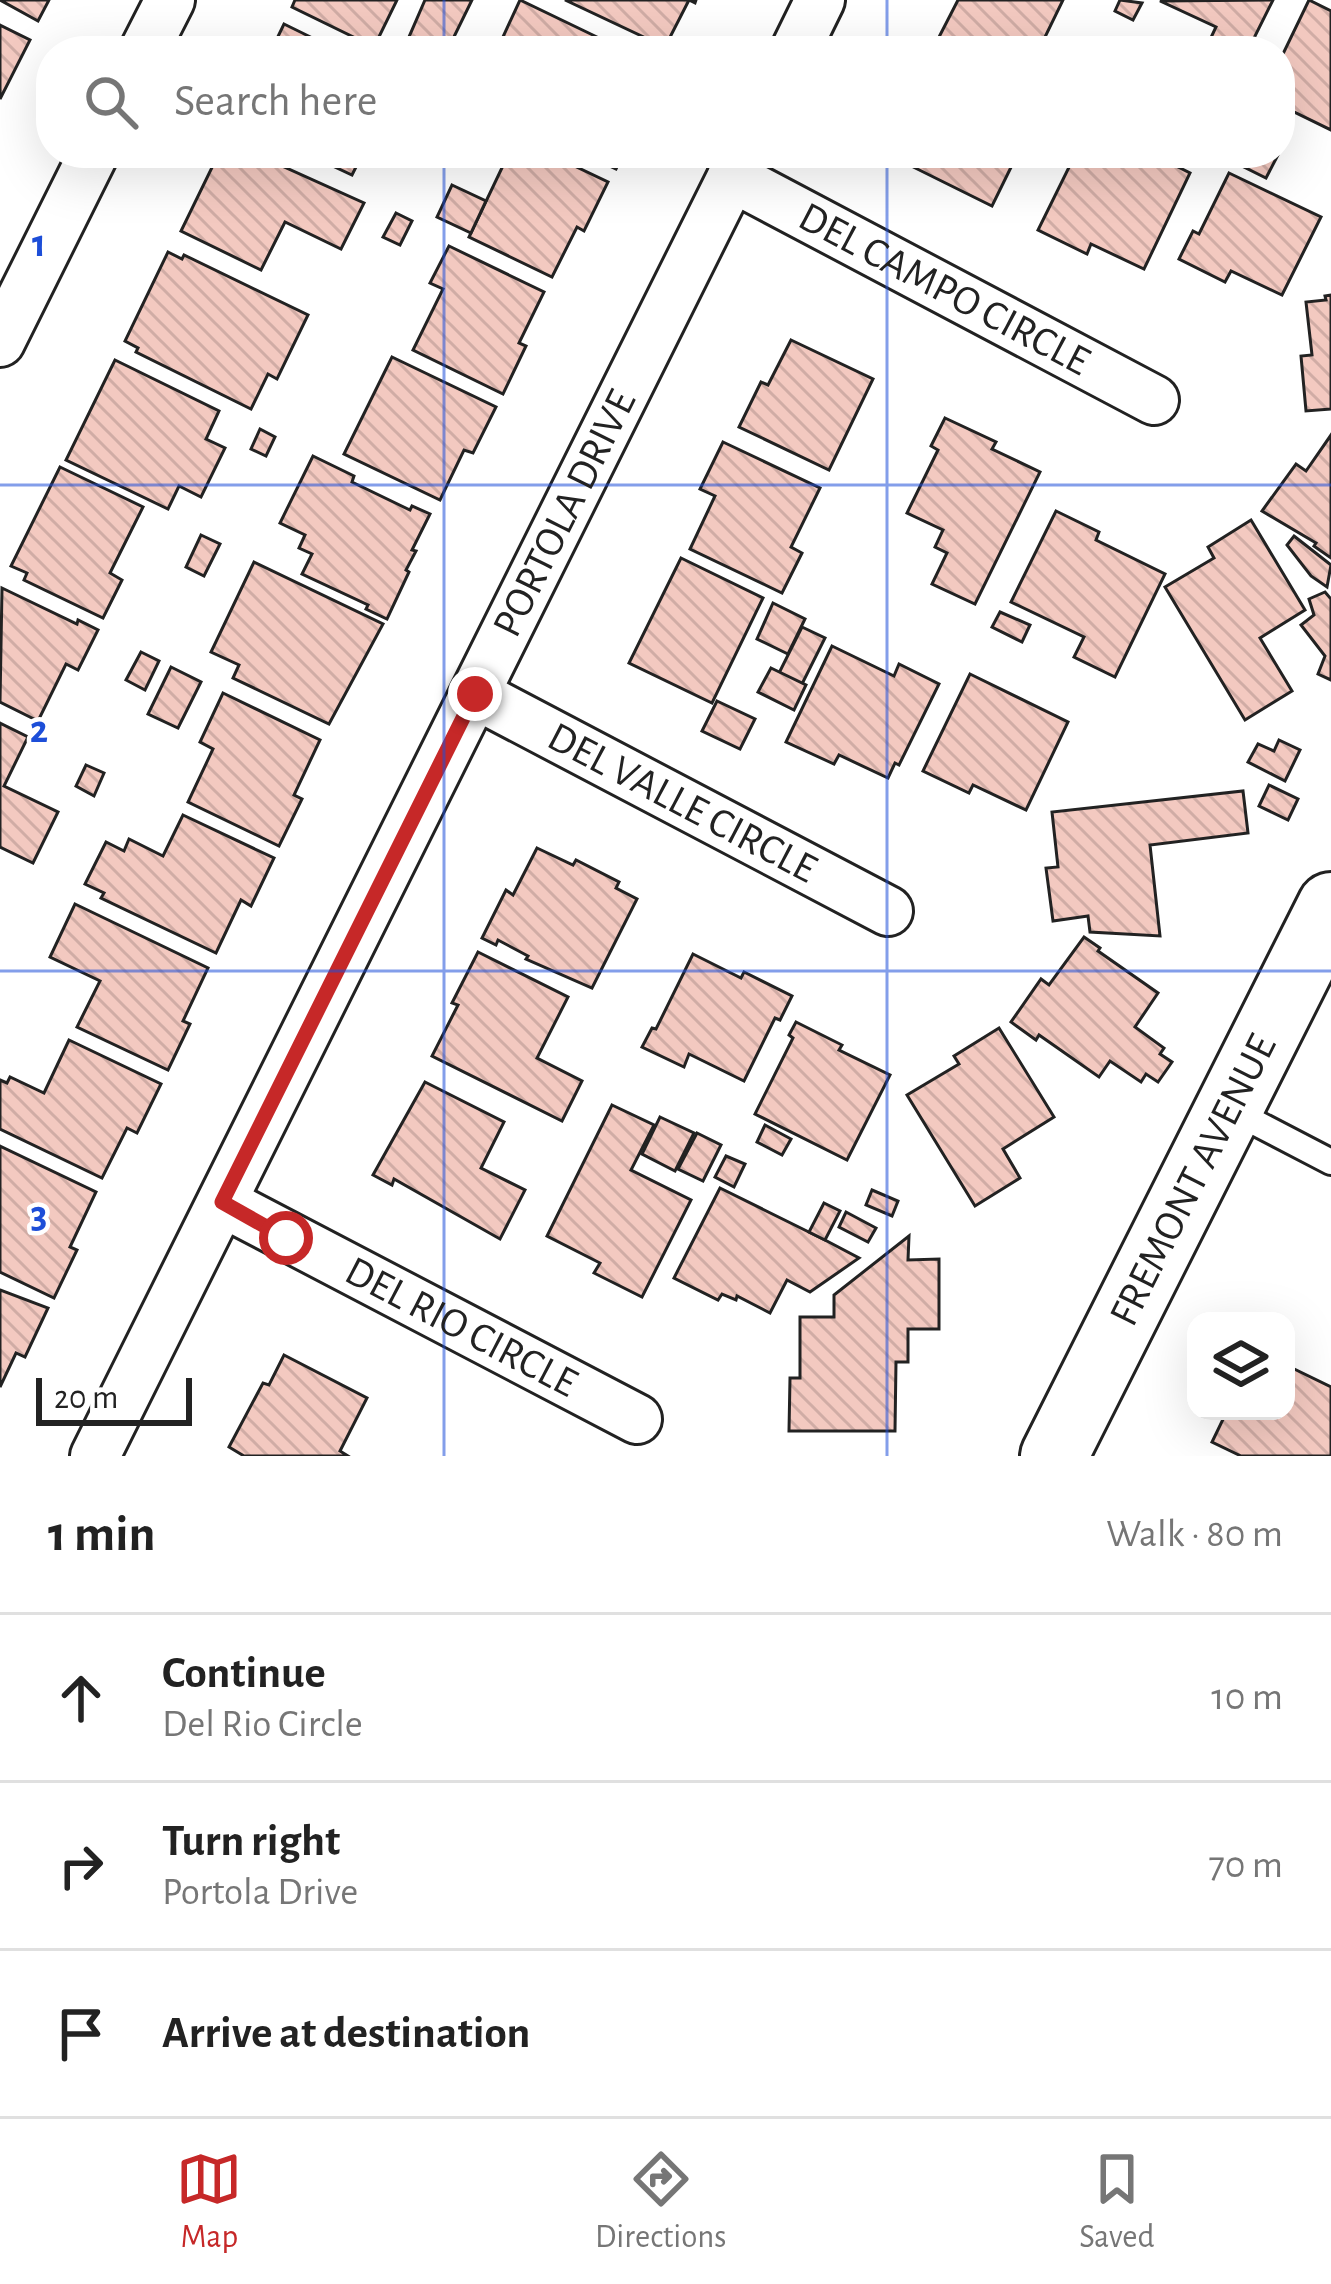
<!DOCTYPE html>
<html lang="en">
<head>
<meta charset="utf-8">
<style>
	body { margin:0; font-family:"Alegreya Sans",sans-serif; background:#f2f2f2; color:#222 }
	.controls { position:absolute; right:36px; bottom:36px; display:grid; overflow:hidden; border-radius:24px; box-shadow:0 12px 48px #0002 }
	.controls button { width:108px; height:108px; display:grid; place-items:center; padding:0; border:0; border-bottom:3px solid #e0e0e0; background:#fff; color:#222; font:60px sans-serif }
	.scale { position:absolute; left:36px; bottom:30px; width:156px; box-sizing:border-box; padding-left:12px; border:6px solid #222; border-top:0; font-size:33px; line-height:42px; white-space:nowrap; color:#222; -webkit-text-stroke:9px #fff; paint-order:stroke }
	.stop { position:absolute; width:36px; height:36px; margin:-27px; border:9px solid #c62828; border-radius:50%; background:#fff }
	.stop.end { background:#c62828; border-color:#fff; box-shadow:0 3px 12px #0008 }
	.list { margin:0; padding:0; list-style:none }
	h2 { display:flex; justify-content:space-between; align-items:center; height:156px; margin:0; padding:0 48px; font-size:51px }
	h2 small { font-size:39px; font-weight:400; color:#767676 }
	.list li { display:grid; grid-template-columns:78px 1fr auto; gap:36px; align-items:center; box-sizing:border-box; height:168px; padding:0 48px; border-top:3px solid #e0e0e0 }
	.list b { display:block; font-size:45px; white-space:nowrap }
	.list p { margin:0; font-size:39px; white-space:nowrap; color:#767676 }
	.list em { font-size:39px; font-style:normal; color:#767676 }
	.icon { flex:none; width:66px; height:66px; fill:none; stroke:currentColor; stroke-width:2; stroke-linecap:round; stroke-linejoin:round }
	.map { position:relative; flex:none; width:1331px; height:1456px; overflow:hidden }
	.search { position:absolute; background:#fff; box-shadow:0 12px 48px #0002; left:36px; right:36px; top:36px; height:132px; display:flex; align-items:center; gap:30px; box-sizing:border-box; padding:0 42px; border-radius:48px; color:#767676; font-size:45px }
	.sheet { height:660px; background:#fff }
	nav { display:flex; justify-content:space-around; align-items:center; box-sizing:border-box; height:168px; border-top:3px solid #e0e0e0; background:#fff; font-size:33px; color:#767676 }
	nav a { display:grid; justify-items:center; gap:6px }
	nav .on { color:#c62828 }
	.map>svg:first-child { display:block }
	.building { fill:url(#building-back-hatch); stroke:#222; stroke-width:3 }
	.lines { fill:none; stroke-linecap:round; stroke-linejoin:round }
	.lane-casing { stroke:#222; stroke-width:30 }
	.street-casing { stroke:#222; stroke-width:54 }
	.secondary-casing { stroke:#222; stroke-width:72 }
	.lane { stroke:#fff; stroke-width:24 }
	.street { stroke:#fff; stroke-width:48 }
	.secondary { stroke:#fff; stroke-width:66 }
	.route { stroke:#c62828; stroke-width:15 }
	.grid { fill:none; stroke:#1d4ed8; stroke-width:3; stroke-opacity:0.55 }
	.labels { text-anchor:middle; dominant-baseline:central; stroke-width:9; stroke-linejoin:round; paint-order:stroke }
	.street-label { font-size:42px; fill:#222; stroke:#fff }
	.grid-label { font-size:39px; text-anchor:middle; font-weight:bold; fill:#1d4ed8; stroke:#fff; stroke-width:9; stroke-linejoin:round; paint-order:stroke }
</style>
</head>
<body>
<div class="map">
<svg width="1331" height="1456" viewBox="0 0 1331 1456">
	<defs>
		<pattern id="building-back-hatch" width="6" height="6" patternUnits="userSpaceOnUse" patternTransform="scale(3)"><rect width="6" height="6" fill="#f3c9c0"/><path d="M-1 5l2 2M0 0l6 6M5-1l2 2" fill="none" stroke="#d0aca5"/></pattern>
	</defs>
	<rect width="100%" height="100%" fill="#fff"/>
	<g class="building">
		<path d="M 0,0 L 49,0 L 38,21 Z"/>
		<path d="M 295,0 L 397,0 L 374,47 L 292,7 Z"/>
		<path d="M 425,0 L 472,0 L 447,51 L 409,37 Z"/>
		<path d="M 520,0 L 626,51 L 527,51 L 502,39 Z"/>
		<path d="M 565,0 L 696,0 L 695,3 L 689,0 L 665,47 Z"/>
		<path d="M 958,0 L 1063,0 L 1044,39 L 1055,44 L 1051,51 L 979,51 L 953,39 L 952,43 L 939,37 Z"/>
		<path d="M 1120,0 L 1142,3 L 1133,20 L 1115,11 Z"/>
		<path d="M 1273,0 L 1254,38 L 1258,40 L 1253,51 L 1218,51 L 1207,46 L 1216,27 L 1160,1 Z"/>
		<path d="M 1309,0 L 1331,11 L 1331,130 L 1280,105 L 1280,60 Z"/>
		<path d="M 284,24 L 339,51 L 271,51 Z"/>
		<path d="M 0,25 L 30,40 L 0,99 Z"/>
		<path d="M 219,153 L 253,153 L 364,203 L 341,249 L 285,222 L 261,270 L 181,231 Z"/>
		<path d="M 321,153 L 363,153 L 352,175 L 318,159 Z"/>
		<path d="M 509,153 L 547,153 L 608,182 L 584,231 L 577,227 L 552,277 L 469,237 Z"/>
		<path d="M 582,153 L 624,153 L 616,169 Z"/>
		<path d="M 885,153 L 1018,153 L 992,206 Z"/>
		<path d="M 1076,153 L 1124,153 L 1150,165 L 1154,155 L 1190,173 L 1144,269 L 1091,244 L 1087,254 L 1038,230 Z"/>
		<path d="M 1226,153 L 1279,153 L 1266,178 L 1224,157 Z"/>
		<path d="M 1229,173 L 1321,217 L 1282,295 L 1231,271 L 1225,282 L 1179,259 L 1193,231 L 1199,234 Z"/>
		<path d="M 452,185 L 486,201 L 471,233 L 437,217 Z"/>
		<path d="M 396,213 L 412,221 L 400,245 L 383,237 Z"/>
		<path d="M 449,246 L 544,292 L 519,343 L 526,346 L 503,394 L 413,350 L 443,289 L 430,283 Z"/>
		<path d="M 168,252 L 182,259 L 184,255 L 308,315 L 277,379 L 268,374 L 251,409 L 136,352 L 138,348 L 125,341 Z"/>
		<path d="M 1331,295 L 1331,409 L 1306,411 L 1301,356 L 1312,355 L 1306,302 L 1326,300 L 1325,296 Z"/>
		<path d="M 791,340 L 873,379 L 829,470 L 739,427 L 761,382 L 768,385 Z"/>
		<path d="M 392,357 L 496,407 L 473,453 L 464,450 L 440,500 L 344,454 Z"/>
		<path d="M 115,360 L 219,411 L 206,439 L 225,448 L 201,497 L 179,486 L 168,509 L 66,460 Z"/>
		<path d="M 945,418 L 996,442 L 992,449 L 1040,472 L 975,604 L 932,584 L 947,553 L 935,547 L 943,530 L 907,513 L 938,450 L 931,446 Z"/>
		<path d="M 260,429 L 275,437 L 266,456 L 251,449 Z"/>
		<path d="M 1331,435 L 1331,558 L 1314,546 L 1316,543 L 1262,511 L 1296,464 L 1306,471 Z"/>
		<path d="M 723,442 L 820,488 L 791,547 L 802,553 L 782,593 L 690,549 L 715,496 L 700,489 Z"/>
		<path d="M 313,456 L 354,476 L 352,482 L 410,510 L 412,506 L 430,514 L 412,550 L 416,551 L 406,570 L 409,572 L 387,619 L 366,609 L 368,605 L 302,574 L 312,554 L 299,548 L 305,535 L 280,523 Z"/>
		<path d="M 60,467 L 143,507 L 110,573 L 122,580 L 103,618 L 24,580 L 27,573 L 11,566 Z"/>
		<path d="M 1056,511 L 1099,532 L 1096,540 L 1165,574 L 1115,677 L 1074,657 L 1084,637 L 1011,602 Z"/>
		<path d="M 1251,520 L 1305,610 L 1260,638 L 1292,691 L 1245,720 L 1165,587 L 1214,558 L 1208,547 Z"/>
		<path d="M 201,535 L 220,544 L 204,576 L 186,567 Z"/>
		<path d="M 1294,536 L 1331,565 L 1327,587 L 1311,576 L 1287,545 Z"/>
		<path d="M 681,558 L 763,598 L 712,703 L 629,663 Z"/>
		<path d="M 254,562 L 383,624 L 329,724 L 233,678 L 239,665 L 211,652 Z"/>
		<path d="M 2,588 L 77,624 L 78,620 L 98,630 L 78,670 L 66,664 L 38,721 L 0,702 Z"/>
		<path d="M 1325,592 L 1331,599 L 1331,680 L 1318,674 L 1325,656 L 1301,625 L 1314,615 L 1309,599 Z"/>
		<path d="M 773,603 L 805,619 L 788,654 L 757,639 Z"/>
		<path d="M 1000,612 L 1030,625 L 1022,642 L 992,627 Z"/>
		<path d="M 802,627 L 825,638 L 802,684 L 779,673 Z"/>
		<path d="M 832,646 L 894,676 L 899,664 L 939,684 L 899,765 L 895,763 L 888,778 L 839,755 L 834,764 L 786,742 Z"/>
		<path d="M 141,652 L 159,661 L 145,690 L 126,680 Z"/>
		<path d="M 171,667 L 201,682 L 178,728 L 148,714 Z"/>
		<path d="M 771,668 L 806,685 L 794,710 L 758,692 Z"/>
		<path d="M 970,674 L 1068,722 L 1026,810 L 973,785 L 969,793 L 923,771 Z"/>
		<path d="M 223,693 L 320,740 L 294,795 L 302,799 L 279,846 L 188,802 L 213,749 L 200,742 Z"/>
		<path d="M 717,701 L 755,719 L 740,749 L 702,731 Z"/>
		<path d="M 0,723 L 28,737 L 4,786 L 58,812 L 33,863 L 0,847 Z"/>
		<path d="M 1279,740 L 1300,750 L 1285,781 L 1248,762 L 1258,744 L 1274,751 Z"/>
		<path d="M 86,765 L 104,773 L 94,796 L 76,786 Z"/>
		<path d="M 1269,785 L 1298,799 L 1288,820 L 1259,806 Z"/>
		<path d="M 1243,791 L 1248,833 L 1150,845 L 1160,936 L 1090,932 L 1088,916 L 1053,921 L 1046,868 L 1058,867 L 1052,812 Z"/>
		<path d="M 183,815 L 274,858 L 251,906 L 241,900 L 216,953 L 101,898 L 104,893 L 85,884 L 106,842 L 124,851 L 129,839 L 163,856 Z"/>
		<path d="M 537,848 L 573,865 L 576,860 L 619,882 L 616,888 L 637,899 L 592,988 L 526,959 L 528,956 L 498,940 L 496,945 L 482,938 L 506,890 L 513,895 Z"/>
		<path d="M 75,904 L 208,968 L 183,1021 L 190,1024 L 168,1070 L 77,1027 L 100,981 L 50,957 Z"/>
		<path d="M 1084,937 L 1100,948 L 1098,951 L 1158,993 L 1135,1027 L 1164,1048 L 1160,1054 L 1172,1062 L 1158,1082 L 1146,1074 L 1141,1082 L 1110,1061 L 1099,1077 L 1039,1035 L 1036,1040 L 1011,1022 L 1041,979 L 1049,985 Z"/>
		<path d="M 478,952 L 568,997 L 537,1058 L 582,1081 L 562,1121 L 432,1056 L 458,1005 L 452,1003 Z"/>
		<path d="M 693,954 L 741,978 L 744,972 L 792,996 L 780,1020 L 775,1018 L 744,1081 L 689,1054 L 684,1067 L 642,1047 L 652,1028 L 656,1029 Z"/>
		<path d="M 796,1022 L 842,1045 L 839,1050 L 890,1075 L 847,1160 L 755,1114 L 793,1038 L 789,1035 Z"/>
		<path d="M 999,1028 L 1054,1117 L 1003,1149 L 1020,1178 L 975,1206 L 907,1095 L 959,1064 L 954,1056 Z"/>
		<path d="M 69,1040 L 161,1084 L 137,1133 L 127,1128 L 102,1178 L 0,1129 L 0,1080 L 7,1083 L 10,1077 L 44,1093 Z"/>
		<path d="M 425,1082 L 504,1122 L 481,1168 L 525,1190 L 500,1239 L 394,1179 L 392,1185 L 373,1175 Z"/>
		<path d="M 612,1105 L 654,1125 L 631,1170 L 691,1200 L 642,1297 L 594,1273 L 600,1263 L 547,1236 Z"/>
		<path d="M 660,1117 L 694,1133 L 675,1171 L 642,1154 Z"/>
		<path d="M 765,1125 L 791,1139 L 782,1155 L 757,1142 Z"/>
		<path d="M 697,1133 L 721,1145 L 703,1181 L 678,1169 Z"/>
		<path d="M 0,1146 L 96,1192 L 70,1247 L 77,1250 L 54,1298 L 0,1272 Z"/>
		<path d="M 726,1156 L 745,1164 L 734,1187 L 715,1177 Z"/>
		<path d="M 720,1188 L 825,1240 L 859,1258 L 810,1292 L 787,1280 L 770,1313 L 737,1296 L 736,1300 L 722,1294 L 718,1300 L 674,1278 Z"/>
		<path d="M 872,1190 L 898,1201 L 892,1216 L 866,1205 Z"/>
		<path d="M 824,1203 L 840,1211 L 825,1240 L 809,1232 Z"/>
		<path d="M 846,1212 L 876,1228 L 868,1242 L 839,1227 Z"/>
		<path d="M 909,1236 L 908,1260 L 939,1259 L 939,1329 L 908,1329 L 908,1362 L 896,1362 L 895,1431 L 789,1431 L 790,1378 L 800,1378 L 800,1317 L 834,1317 L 834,1295 Z"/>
		<path d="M 0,1290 L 48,1308 L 25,1357 L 16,1353 L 0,1387 Z"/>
		<path d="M 284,1355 L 367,1398 L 340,1451 L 348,1456 L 244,1456 L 229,1447 L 263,1383 L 269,1385 Z"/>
		<path d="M 1286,1365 L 1331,1387 L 1331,1456 L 1241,1456 L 1212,1442 L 1227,1411 L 1286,1411 Z"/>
	</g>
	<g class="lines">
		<defs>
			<path id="lane" d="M 1231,1110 L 1331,1162"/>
			<g id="street">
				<path d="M 144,51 L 170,0"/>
				<path d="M 795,51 L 820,0"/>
				<path id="s1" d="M 732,177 L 1154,400"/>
				<path d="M 0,342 L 94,153"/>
				<path id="s2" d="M 475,694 L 888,911"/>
				<path id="s3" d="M 222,1202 L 637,1419"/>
				<path id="s4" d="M 95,1456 L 744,153"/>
			</g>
			<g id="secondary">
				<path id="s5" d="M 1054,1456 L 1331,906"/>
			</g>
		</defs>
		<use href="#lane" class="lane-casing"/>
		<use href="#street" class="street-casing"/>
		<use href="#secondary" class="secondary-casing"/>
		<use href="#lane" class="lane"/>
		<use href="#street" class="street"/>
		<use href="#secondary" class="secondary"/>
	</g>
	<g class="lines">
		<path class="route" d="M 286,1238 L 222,1202 L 475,694"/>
	</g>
	<path class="grid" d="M 444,0 L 444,51M 887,0 L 887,51M 444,153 L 444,1456M 887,153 L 887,1456M 0,485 L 1331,485M 0,971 L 1331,971"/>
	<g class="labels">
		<g class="street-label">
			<text stroke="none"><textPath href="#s1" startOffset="240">DEL CAMPO CIRCLE</textPath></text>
			<text stroke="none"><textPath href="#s4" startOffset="1053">PORTOLA DRIVE</textPath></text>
			<text stroke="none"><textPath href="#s2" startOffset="234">DEL VALLE CIRCLE</textPath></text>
			<text stroke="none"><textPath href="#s5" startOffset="309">FREMONT AVENUE</textPath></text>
			<text stroke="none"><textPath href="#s3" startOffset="270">DEL RIO CIRCLE</textPath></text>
		</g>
	</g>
	<g class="grid-label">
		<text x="39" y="256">1</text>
		<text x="39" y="742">2</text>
		<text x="39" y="1227">3</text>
	</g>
</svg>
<div class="controls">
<button><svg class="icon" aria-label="layers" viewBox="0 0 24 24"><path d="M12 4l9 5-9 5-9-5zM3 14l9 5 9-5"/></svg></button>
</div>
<div class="scale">20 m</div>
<div class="stop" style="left:286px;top:1238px"></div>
<div class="stop end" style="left:475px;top:694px"></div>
<div class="search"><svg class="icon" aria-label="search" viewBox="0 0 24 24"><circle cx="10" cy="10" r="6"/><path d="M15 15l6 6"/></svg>Search here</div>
</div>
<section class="sheet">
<h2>1 min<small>Walk · 80 m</small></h2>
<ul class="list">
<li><svg class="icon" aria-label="ahead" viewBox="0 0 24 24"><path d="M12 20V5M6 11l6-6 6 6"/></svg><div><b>Continue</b><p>Del Rio Circle</p></div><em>10 m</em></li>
<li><svg class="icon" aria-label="right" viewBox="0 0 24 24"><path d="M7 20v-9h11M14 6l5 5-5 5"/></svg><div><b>Turn right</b><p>Portola Drive</p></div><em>70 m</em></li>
<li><svg class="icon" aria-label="arrive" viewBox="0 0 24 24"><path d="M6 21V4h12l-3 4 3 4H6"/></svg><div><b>Arrive at destination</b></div></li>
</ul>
</section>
<nav>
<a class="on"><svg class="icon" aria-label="map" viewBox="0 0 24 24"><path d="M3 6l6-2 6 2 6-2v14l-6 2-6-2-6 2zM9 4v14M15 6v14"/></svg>Map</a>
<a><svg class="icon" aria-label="directions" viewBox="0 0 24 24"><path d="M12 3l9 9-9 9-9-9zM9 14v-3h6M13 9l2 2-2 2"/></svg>Directions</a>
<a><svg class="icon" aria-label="saved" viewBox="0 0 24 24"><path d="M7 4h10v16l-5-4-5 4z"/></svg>Saved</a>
</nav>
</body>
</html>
